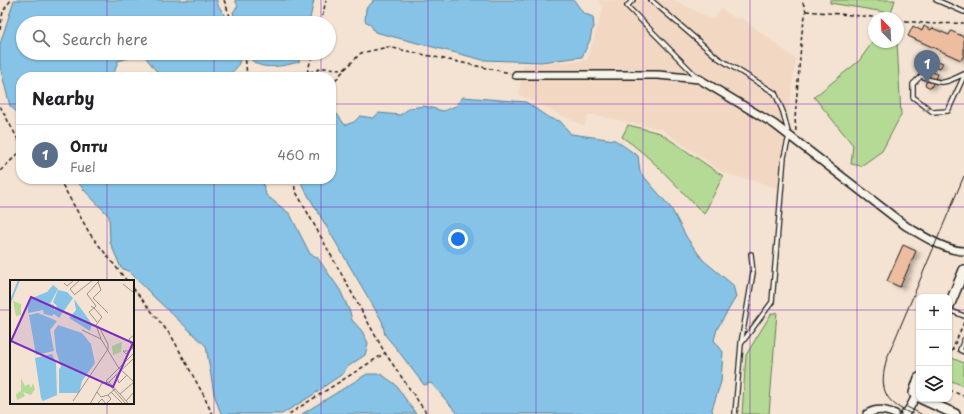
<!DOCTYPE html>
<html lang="en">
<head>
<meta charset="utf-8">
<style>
	body { margin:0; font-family:"Playpen Sans",sans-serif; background:#f2f2f2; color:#202124 }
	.controls { position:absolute; right:12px; bottom:12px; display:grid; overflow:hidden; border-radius:8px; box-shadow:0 1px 3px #0004 }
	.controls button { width:36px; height:36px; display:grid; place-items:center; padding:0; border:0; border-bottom:1px solid #e0e0e0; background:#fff; color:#202124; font:20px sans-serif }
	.compass { position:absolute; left:868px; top:12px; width:36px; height:36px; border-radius:50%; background:#fff; box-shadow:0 1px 3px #0004; rotate:336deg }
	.you { position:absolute; left:458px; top:239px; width:14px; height:14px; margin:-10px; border:3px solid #fff; border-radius:50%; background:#1a73e8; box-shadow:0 0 0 6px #1a73e833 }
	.badge { display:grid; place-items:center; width:26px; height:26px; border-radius:50%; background:#d1495b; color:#fff; font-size:13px; font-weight:700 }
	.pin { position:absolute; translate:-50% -33px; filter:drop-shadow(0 1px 2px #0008) }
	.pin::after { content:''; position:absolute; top:21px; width:14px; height:12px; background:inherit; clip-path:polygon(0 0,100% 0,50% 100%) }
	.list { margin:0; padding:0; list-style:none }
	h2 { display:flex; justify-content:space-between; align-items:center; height:52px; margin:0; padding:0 16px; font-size:17px }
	h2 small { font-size:13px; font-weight:400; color:#757577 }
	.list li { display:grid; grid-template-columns:26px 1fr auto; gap:12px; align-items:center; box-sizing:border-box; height:60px; padding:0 16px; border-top:1px solid #e0e0e0 }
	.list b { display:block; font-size:15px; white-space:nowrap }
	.list p { margin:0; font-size:13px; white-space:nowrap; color:#757577 }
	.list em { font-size:13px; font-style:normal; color:#757577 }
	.icon { flex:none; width:22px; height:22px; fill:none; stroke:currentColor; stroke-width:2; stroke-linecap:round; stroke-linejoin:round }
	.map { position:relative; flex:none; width:964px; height:414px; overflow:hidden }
	.search { position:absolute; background:#fff; box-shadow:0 1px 3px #0004; left:16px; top:16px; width:320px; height:44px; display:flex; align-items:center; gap:10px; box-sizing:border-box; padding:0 14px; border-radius:22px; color:#757577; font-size:15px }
	.panel { position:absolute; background:#fff; box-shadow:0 1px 3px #0004; left:16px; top:72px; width:320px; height:112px; border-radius:16px }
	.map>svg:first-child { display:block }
	.built { fill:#f2d8c3 }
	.green { fill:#b5da95; stroke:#687b58 }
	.water { fill:#86c3e6; stroke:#5c8095 }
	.building { fill:#eebd9f; stroke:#1c1c1c; filter:url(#shadow) }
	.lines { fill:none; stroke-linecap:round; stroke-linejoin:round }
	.lane-casing { stroke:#1c1c1c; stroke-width:6 }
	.street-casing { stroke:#1c1c1c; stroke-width:10 }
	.secondary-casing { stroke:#1c1c1c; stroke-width:12 }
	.path { stroke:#1c1c1c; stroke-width:1.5; stroke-dasharray:4 3; stroke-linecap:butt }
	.lane { stroke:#f7f3e8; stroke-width:3.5 }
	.street { stroke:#f7f3e8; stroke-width:7 }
	.secondary { stroke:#f7f3e8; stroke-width:9 }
	.tram { stroke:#1c1c1c; stroke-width:1 }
	.oneway { stroke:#94928c }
	.grid { fill:none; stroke:#7b2cbf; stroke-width:1; stroke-opacity:0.55 }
	.inset-river { fill:none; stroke:#86c3e6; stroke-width:2 }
	.inset-road { fill:none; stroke:#9e9389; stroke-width:1 }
	.view { fill:#7b2cbf; fill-opacity:0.15; stroke:#7b2cbf; stroke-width:2 }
	.inset-edge { fill:none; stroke:#1c1c1c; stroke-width:2 }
</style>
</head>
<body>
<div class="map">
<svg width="964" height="414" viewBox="0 0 964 414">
	<defs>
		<filter id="shadow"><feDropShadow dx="4" dy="2.5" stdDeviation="2" flood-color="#0004"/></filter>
	</defs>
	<rect width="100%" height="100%" fill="#f4e3d2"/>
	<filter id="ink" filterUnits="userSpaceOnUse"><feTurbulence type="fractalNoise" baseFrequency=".025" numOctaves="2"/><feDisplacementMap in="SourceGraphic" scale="8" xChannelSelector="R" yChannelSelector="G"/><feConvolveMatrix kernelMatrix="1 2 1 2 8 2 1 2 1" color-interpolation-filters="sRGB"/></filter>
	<g filter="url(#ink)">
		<path class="built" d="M 598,0 L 674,0 L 712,19 L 721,9 L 735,18 L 741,17 L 796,59 L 777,188 L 722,172 L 661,129 L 589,114 L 584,126 L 519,95 L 523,65 L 587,60 L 603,8 Z"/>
		<g class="green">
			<path d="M 830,0 L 895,0 L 891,13 L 830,3 Z"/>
			<path d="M 874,40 L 874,42 L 897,42 L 901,115 L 882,151 L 861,166 L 851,164 L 853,145 L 814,97 L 859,61 Z"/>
			<path d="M 628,125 L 660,133 L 723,176 L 704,214 C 679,189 651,156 622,137 Z"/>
			<path d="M 777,312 L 769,414 L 742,414 L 746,355 L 771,314 Z"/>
			<path d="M 952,358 L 964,363 L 964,386 L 949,380 L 949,365 Z"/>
		</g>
		<g class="water">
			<path d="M 14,0 L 217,0 L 217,3 L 229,23 L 23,23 L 23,53 L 241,53 C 241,64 234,74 223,77 L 161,77 L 143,54 L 118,61 L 113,77 L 21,77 L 21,116 L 10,106 L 0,67 L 0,44 Z"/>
			<path d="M 235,0 L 314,0 L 309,23 L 236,23 L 233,12 L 238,6 Z"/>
			<path d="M 373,0 L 574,0 L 583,13 L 593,17 L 594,28 L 592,30 L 590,40 L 582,57 L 541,62 L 483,60 L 375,32 L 370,24 L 365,21 L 366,8 L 372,3 Z"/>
			<path d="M 250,53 L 301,53 L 299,62 C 287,65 260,72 251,59 C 250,58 250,55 250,53 Z"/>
			<path d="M 463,97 L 526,102 L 549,118 L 560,121 L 571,134 L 615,140 L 638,156 L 640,172 L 671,208 L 687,238 L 703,260 L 733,285 L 736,297 L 717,329 L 714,340 L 723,352 L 721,382 L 712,409 L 713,414 L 458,414 L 431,383 L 424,385 L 396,348 L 385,335 L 382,321 L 302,185 L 302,179 L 331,179 L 331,115 L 337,114 L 345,125 L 354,122 L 360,116 L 373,118 L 379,113 L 400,115 L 410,108 L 424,106 L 443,111 L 456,106 Z"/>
			<path d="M 75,179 L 262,179 L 266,195 L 290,214 L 310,254 L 317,257 L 340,290 L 350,312 L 352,320 L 362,331 L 368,343 L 365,355 L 346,368 L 344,373 L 326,385 L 319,391 L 282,414 L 221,414 L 214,394 L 206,346 L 154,297 L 130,272 L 121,268 L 110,242 L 109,216 L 84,190 Z"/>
			<path d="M 367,374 L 381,374 L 395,384 L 416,414 L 302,414 Z"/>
		</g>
		<g class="building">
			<path d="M 913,26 L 922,31 L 924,26 L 931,30 L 932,28 L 949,35 L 951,31 L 964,37 L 964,55 L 961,60 L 908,36 Z"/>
			<path d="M 935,60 L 943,63 L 940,68 L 933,65 Z"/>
			<path d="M 931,71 L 937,74 L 931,88 L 925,85 Z"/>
			<path d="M 903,245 L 916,251 L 900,287 L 887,281 Z"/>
		</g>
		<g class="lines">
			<defs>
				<g id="lane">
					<path d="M 633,0 L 627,6 L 697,77"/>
					<path d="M 651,0 L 718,58 L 775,93 L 783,112 L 789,136 L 784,157 L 772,302 L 741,344 L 735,414"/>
					<path d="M 936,0 L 964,12"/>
					<path d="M 964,74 C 944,84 942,85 921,76 L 913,84 L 913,97 L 933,112 L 948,111 L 964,76"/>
					<path d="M 949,310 L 964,316"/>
					<path d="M 964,340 L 960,350 L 964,352"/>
					<path d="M 741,343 L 753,273 L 751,254"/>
				</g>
				<g id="street">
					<path d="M 516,75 L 658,75 L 699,79 L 774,124 L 906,226 C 922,235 945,251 964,251"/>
					<path d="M 867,414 C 877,408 885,410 895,414"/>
					<path d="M 905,414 L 909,409 L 916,396"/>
				</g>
				<g id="secondary">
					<path d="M 949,306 L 964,270"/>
					<path d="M 919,378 L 914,393 L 916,396 L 919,397"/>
					<path d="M 922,399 L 955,414"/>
				</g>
			</defs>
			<use href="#lane" class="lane-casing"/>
			<use href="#street" class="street-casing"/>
			<use href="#secondary" class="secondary-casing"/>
			<g class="path">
				<path d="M 224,0 L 232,22"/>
				<path d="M 806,11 L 884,18"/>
				<path d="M 898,20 L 931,24 L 964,23"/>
				<path d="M 321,23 L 326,0"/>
				<path d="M 0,30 L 3,11 L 11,0"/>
				<path d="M 245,53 L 247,77"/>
				<path d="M 307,73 L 313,53"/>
				<path d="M 282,77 L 301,75 L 323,68 L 345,69"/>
				<path d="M 331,85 L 345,69 L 361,53 L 388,47 L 510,73"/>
				<path d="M 0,106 L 21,145"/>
				<path d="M 796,131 L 795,118 L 802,32 L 806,11 L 802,0"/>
				<path d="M 0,171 L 21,151"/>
				<path d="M 59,179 L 90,234 L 127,281"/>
				<path d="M 294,179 L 295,190 L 385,353 L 427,414"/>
				<path d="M 133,288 L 172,337 L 204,396 L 212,414"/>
				<path d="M 949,358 L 964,322"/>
				<path d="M 949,390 L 964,396"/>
				<path d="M 289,414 L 385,353"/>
			</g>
			<use href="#lane" class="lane"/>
			<use href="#street" class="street"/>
			<use href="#secondary" class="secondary"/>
			<g class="tram">
				<path d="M 907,407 L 921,414"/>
				<path d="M 912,414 C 882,402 879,386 887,358 L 964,176"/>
			</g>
		</g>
		<defs><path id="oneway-chevron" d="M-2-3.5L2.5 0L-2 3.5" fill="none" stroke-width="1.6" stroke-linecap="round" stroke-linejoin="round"/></defs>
		<use class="oneway" href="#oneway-chevron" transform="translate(927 108) rotate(37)"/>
	</g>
	<path class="grid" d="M 107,0 L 107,23M 214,0 L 214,23M 321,0 L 321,23M 428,0 L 428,414M 536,0 L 536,414M 643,0 L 643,414M 750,0 L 750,414M 857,0 L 857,414M 107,53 L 107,77M 214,53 L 214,77M 321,53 L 321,77M 0,104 L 21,104M 331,104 L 964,104M 107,179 L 107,281M 214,179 L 214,414M 321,179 L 321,414M 0,207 L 964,207M 0,310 L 11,310M 133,310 L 919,310M 949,310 L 964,310M 107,403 L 107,414"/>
	<g transform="translate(10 280)">
		<rect width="124" height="124" fill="#f4e3d2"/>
		<path d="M 3,21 L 11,24 L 11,35 L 6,36 ZM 112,62 L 111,72 L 103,75 L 102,66 ZM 11,98 L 15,106 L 19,104 L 21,108 L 23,103 L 25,109 L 21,115 L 13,112 L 15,116 L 7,120 L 6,114 L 11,111 Z" fill="#b5da95"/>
		<path d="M 43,5 L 48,9 L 40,24 L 44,25 L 44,31 L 47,26 L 43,22 L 48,10 L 57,12 L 63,18 L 49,38 L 44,34 L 42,36 L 34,34 L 33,30 L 18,33 L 18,23 L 22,18 L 37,12 ZM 64,19 L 82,44 L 80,51 L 59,38 L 66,30 ZM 28,33 L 47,41 L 40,50 L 44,71 L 26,75 L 19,35 ZM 48,45 L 72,53 L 81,64 L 85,83 L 72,101 L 69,113 L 49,113 L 49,89 L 51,87 L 46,71 L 44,51 ZM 42,74 L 46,83 L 47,115 L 33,121 L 31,118 L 25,78 Z" fill="#86c3e6"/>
		<path class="inset-river" d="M 0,23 L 9,0"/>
		<path class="inset-road" d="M 90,0 L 88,2 L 91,10 L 83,18 L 98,33M 54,3 L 57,6 L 64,0M 113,4 L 124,13M 64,14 L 60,9 L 70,0M 64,15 L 83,0M 81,26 L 84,28 L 79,32 L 87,42M 86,45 L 92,37 L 84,28 L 86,26 L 77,14 L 88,2M 72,50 L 91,59 L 108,87 L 124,102M 123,68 L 119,59 L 124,55M 119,71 L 113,71 L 116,74 L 124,67M 106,95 L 109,103 L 117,95M 99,102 L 124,78M 99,102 L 119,124M 87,112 L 91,117 L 98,115M 101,112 L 113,124M 110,114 L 124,102M 63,121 L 98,69 L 98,64 L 89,47 L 87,48 L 91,59M 116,121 L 124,112M 80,124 L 92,103 L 99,102M 87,124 L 92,119 L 96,124 L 101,119 L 98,115 L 105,109M 116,124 L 96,101 L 124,73"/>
		<path class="view" d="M 21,17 L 123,63 L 103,107 L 1,61 Z"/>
		<rect width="124" height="124" class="inset-edge"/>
	</g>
</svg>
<div class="controls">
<button>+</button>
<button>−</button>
<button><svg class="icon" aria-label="layers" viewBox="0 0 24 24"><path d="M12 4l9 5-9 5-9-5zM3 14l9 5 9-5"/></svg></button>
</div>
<svg class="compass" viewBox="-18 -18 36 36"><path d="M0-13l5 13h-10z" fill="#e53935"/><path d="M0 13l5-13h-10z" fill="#757577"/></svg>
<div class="you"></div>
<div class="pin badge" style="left:927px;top:83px;background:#5c6f8a">1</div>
<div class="search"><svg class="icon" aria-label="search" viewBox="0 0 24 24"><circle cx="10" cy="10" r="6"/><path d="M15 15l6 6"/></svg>Search here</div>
<section class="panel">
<h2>Nearby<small></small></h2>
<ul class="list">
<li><span class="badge" style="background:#5c6f8a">1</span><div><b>Опти</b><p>Fuel</p></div><em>460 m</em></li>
</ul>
</section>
</div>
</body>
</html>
